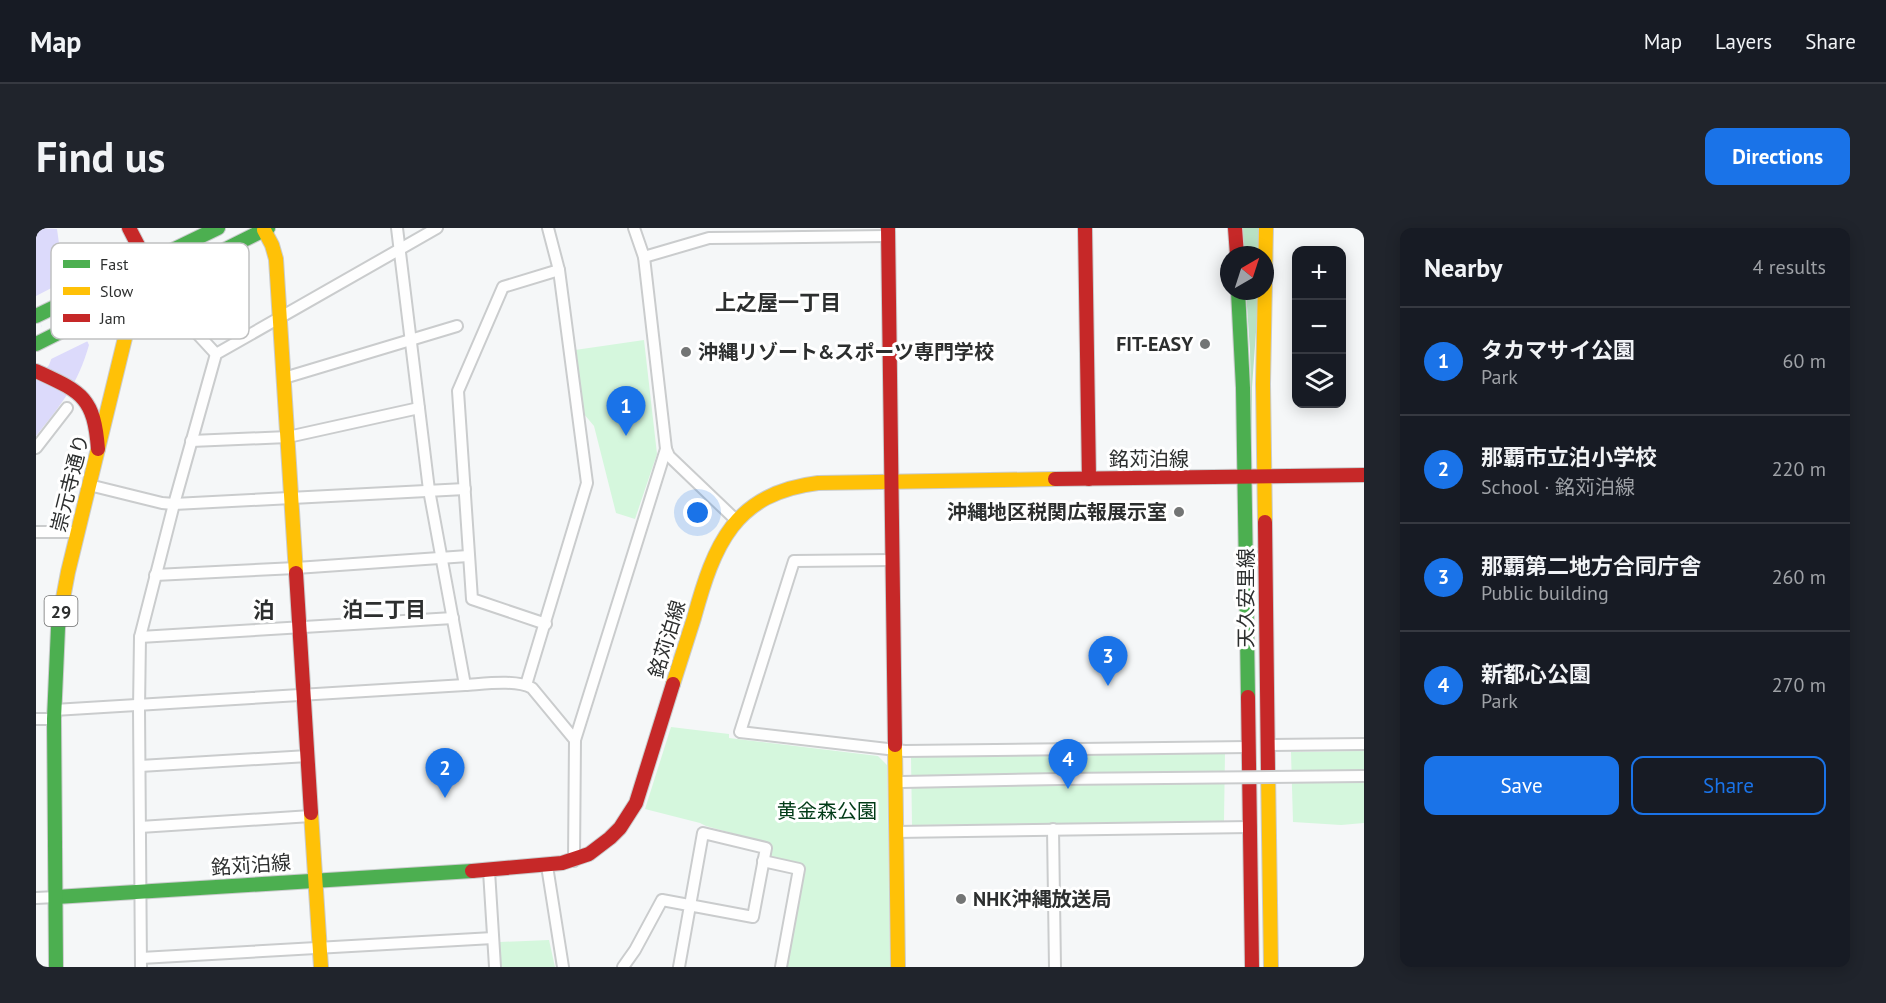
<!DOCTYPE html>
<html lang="en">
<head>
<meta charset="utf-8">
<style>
	body { margin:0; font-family:"PT Sans","Noto Sans JP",sans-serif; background:#20242c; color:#f1f3f6 }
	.controls { position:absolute; right:18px; top:18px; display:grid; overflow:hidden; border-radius:12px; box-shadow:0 3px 15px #0003 }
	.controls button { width:54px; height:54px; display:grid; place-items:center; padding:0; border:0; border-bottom:2px solid #363941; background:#171b24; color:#f1f3f6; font:30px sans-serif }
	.compass { position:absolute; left:1184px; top:18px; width:54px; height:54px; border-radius:50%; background:#171b24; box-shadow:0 3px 15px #0003; rotate:39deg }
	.you { position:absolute; left:662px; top:285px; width:21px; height:21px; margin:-15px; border:4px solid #fff; border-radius:50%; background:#1a73e8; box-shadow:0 0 0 9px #1a73e833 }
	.badge { display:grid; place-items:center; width:39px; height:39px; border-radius:50%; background:#1a73e8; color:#fff; font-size:20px; font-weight:700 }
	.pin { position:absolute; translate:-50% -50px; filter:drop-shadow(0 2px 3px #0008) }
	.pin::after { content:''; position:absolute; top:32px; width:21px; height:18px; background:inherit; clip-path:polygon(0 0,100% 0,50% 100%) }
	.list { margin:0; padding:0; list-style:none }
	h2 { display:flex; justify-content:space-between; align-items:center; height:78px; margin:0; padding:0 24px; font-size:26px }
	h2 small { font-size:20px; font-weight:400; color:#9ea1a6 }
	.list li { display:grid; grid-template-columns:39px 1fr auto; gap:18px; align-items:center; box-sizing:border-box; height:108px; padding:0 24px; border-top:2px solid #363941 }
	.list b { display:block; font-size:22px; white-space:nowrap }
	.list p { margin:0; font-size:20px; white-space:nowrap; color:#9ea1a6 }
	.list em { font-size:20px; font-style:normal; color:#9ea1a6 }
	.actions { display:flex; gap:12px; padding:18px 24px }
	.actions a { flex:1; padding:14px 0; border:2px solid #1a73e8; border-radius:12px; text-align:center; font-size:21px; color:#1a73e8 }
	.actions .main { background:#1a73e8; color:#fff }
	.icon { flex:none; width:33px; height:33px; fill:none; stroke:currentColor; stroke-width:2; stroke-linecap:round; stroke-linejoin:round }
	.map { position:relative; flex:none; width:1328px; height:739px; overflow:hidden; border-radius:12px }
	header { display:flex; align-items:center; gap:36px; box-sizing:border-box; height:84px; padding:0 30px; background:#171b24; border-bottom:2px solid #363941 }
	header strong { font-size:28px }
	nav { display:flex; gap:33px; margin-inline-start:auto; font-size:21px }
	.intro { display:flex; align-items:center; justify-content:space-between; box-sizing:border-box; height:144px; padding:0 36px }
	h1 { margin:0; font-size:42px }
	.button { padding:15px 27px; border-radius:12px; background:#1a73e8; color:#fff; font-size:21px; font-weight:700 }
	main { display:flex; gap:36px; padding:0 36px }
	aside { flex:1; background:#171b24; border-radius:12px; box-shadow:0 3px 15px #0003 }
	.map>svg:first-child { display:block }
	.green { fill:#d5f7dd }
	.forest { fill:#b8e1c3 }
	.water { fill:#dcdafb }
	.pier { fill:#f5f7f8 }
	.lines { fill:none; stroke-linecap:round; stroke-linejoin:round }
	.street-casing { stroke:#cacccd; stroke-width:14 }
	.fast-casing { stroke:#cacccd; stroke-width:16 }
	.slow-casing { stroke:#cacccd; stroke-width:16 }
	.jam-casing { stroke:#cacccd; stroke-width:16 }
	.street { stroke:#fefefe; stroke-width:10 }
	.fast { stroke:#4caf50; stroke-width:14 }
	.slow { stroke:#ffc107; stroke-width:14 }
	.jam { stroke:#c62828; stroke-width:14 }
	.street-bridge-casing { stroke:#cacccd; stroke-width:14; stroke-linecap:butt }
	.street-bridge { stroke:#fefefe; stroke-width:10 }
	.poi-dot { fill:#737575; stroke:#fff; stroke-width:2 }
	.labels { text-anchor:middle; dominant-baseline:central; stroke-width:6; stroke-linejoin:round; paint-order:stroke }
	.shield { fill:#fff; stroke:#6c6d6d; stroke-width:1.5 }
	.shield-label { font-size:18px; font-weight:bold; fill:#2d2f2f }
	.poi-label { font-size:20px; font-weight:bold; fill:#2d2f2f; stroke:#fff; text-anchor:end }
	.street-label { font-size:20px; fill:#2d2f2f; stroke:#fff }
	.park-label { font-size:20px; fill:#023b18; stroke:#fff }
	.neighbourhood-label { font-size:21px; font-weight:bold; fill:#2d2f2f; stroke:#fff }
	.quarter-label { font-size:22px; font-weight:bold; fill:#2d2f2f; stroke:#fff }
	.key { fill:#fff; stroke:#c0c1c1; stroke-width:1.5 }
	.key-label { font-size:16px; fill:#2d2f2f }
</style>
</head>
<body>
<header>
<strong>Map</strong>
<nav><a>Map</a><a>Layers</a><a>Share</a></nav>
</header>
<div class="intro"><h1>Find us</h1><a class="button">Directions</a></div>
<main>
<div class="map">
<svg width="1328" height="739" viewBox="0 0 1328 739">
	<rect width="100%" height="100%" fill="#f5f7f8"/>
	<g class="green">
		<path d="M 608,112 L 621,226 L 599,291 L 580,285 L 558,198 L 548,186 L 539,122 Z"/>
		<path d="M 635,499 L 693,506 L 693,510 L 842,528 L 851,537 L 854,739 L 749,739 L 767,638 L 733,630 L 735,616 L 670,598 L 664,595 L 609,581 Z"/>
		<path d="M 1328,523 L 1328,595 L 1305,597 L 1257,594 L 1255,524 Z"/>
		<path d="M 1189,525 L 1188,593 L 876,597 L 875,529 Z"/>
		<path d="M 513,712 L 519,739 L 464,739 L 464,714 Z"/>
	</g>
	<g class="forest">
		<path d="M 1206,0 L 1223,0 L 1224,27 L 1208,27 Z"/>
		<path d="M 1210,63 L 1223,63 L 1216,159 L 1216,219 L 1214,123 Z"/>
	</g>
	<path class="water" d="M 0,0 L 21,1 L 27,44 L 21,48 L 53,117 C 42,156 25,177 0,208 L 0,152 L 13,137 L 16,129 L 0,82 Z"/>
	<path class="pier" d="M 27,54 L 54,112 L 11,133 L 12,129 L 3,101 L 6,99 L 0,85 L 0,68 Z"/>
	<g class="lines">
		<defs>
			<g id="street">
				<path d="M 361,0 L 393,262 L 429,457"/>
				<path d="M 598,0 L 608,29 L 673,10 L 852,8"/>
				<path d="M 608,29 L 630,221 L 633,228 L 701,293"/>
				<path d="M 107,36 L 132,74 L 180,126"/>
				<path d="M 248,150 L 421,98"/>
				<path d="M 155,213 L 252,209 L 383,180"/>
				<path d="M 0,220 L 31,180"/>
				<path d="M 53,257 L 126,275 L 138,276 L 429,261"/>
				<path d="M 0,304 L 41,304"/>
				<path d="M 856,332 L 758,333 L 704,504 L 869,523 L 1213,519"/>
				<path d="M 119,347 L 260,340 L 432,328"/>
				<path d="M 510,396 L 436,371 L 422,163 L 467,59 L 523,42"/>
				<path d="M 104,409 L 417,390"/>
				<path d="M 490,457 L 551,255 L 523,42 L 512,0"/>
				<path d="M 18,482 L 429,457 C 447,456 480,451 496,460 L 539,512 L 538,633"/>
				<path d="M 0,491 L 18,491"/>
				<path d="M 539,512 L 630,221"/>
				<path d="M 1231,517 L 1328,516"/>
				<path d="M 104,538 L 272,528"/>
				<path d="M 866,554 L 1023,551"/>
				<path d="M 104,599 L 275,588"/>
				<path d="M 1017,601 L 1019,739"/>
				<path d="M 860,604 L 1215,599"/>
				<path d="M 727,633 L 763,641 L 745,739"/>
				<path d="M 511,638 L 527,739"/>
				<path d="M 453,643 L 459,739"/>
				<path d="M 0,670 L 20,669"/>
				<path d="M 105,730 L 457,710"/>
				<path d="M 105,739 L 103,481 L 104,409 L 138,276 L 180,126 L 401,0"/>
				<path d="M 587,739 L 599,722 L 626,672 L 717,689 L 730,620 L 667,605 L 643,739"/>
			</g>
			<g id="fast">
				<path d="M 1202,63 L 1207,160 L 1212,469"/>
				<path d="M 0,88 L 182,0"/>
				<path d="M 0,116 L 232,0"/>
				<path d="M 20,669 L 436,643"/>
				<path d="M 20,739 L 18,491 L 22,400 L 25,381"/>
			</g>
			<g id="slow">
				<path d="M 228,2 L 236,17 L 240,31 L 260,345"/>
				<path d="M 1229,294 L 1227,156 L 1230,0"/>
				<path d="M 25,381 L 32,344 L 107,36"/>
				<path d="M 637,456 C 644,434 651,412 658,390 C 678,317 698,265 782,255 L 1019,251"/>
				<path d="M 859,517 L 862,739"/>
				<path d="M 1232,543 L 1235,739"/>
				<path d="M 275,585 L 285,739"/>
			</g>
			<g id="jam">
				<path d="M 93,0 L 107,27 L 107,36"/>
				<path d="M 852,0 L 859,517"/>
				<path d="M 1049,0 L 1053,251"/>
				<path d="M 1199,0 L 1201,27"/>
				<path d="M 0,143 C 45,164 58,168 62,221"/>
				<path d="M 1019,251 L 1328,247"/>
				<path d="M 1229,294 L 1232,543"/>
				<path d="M 260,345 L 275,585"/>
				<path d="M 1212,469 L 1216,739"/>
				<path d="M 436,643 L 526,635 L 553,626 L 574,610 L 584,600 L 600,575 L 637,456"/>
			</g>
		</defs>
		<use href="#street" class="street-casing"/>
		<use href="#fast" class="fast-casing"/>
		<use href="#slow" class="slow-casing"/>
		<use href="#jam" class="jam-casing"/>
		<use href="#street" class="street"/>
		<use href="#fast" class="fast"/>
		<use href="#slow" class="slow"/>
		<use href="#jam" class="jam"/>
		<defs>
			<path id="street-bridge" d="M 1023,551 L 1328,548"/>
		</defs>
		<use href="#street-bridge" class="street-bridge-casing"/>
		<use href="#street-bridge" class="street-bridge"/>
	</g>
	<g class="poi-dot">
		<circle cx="1169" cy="116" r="6"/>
		<circle cx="650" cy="124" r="6"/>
		<circle cx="1143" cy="284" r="6"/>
		<circle cx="925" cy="671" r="6"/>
	</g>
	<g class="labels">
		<rect class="shield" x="8.5" y="368" width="33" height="30" rx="4.5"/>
		<g class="shield-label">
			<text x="25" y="383">29</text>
		</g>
		<g class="poi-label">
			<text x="1157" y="116">FIT-EASY</text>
			<text x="662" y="124" text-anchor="start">沖縄リゾート&amp;スポーツ専門学校</text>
			<text x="1131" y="284">沖縄地区税関広報展示室</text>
			<text x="937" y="671" text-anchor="start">NHK沖縄放送局</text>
		</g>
		<g class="street-label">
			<text x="1113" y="231">銘苅泊線</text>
			<text transform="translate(34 255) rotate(-76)">崇元寺通り</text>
			<text transform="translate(1210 370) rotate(-90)">天久安里線</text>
			<text transform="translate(631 411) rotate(-73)">銘苅泊線</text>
			<text transform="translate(215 637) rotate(-4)">銘苅泊線</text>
		</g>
		<g class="park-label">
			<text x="791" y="583">黄金森公園</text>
		</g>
		<g class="neighbourhood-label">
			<text x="742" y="74">上之屋一丁目</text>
			<text x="348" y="381">泊二丁目</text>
		</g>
		<g class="quarter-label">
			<text x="228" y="382">泊</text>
		</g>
	</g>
	<rect x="15" y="15" width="198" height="96" rx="9" class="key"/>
	<rect x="27" y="32" width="27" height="8" fill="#4caf50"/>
	<rect x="27" y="59" width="27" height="8" fill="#ffc107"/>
	<rect x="27" y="86" width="27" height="8" fill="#c62828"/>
	<g class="key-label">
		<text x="64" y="42">Fast</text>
		<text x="64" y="69">Slow</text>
		<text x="64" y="96">Jam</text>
	</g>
</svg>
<div class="controls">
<button>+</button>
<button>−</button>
<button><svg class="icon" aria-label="layers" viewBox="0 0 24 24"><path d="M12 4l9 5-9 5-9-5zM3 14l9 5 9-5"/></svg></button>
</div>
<svg class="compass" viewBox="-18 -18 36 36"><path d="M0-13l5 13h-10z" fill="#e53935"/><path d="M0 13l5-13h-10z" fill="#9ea1a6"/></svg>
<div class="you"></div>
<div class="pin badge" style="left:590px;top:208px">1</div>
<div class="pin badge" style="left:409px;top:570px">2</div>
<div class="pin badge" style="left:1072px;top:458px">3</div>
<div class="pin badge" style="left:1032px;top:561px">4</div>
</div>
<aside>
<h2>Nearby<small>4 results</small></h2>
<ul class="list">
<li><span class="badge">1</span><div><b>タカマサイ公園</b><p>Park</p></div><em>60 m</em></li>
<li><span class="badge">2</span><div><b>那覇市立泊小学校</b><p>School · 銘苅泊線</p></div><em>220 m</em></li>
<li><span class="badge">3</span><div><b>那覇第二地方合同庁舎</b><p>Public building</p></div><em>260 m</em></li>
<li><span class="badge">4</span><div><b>新都心公園</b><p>Park</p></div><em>270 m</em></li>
</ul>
<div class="actions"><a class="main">Save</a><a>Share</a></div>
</aside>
</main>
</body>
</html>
